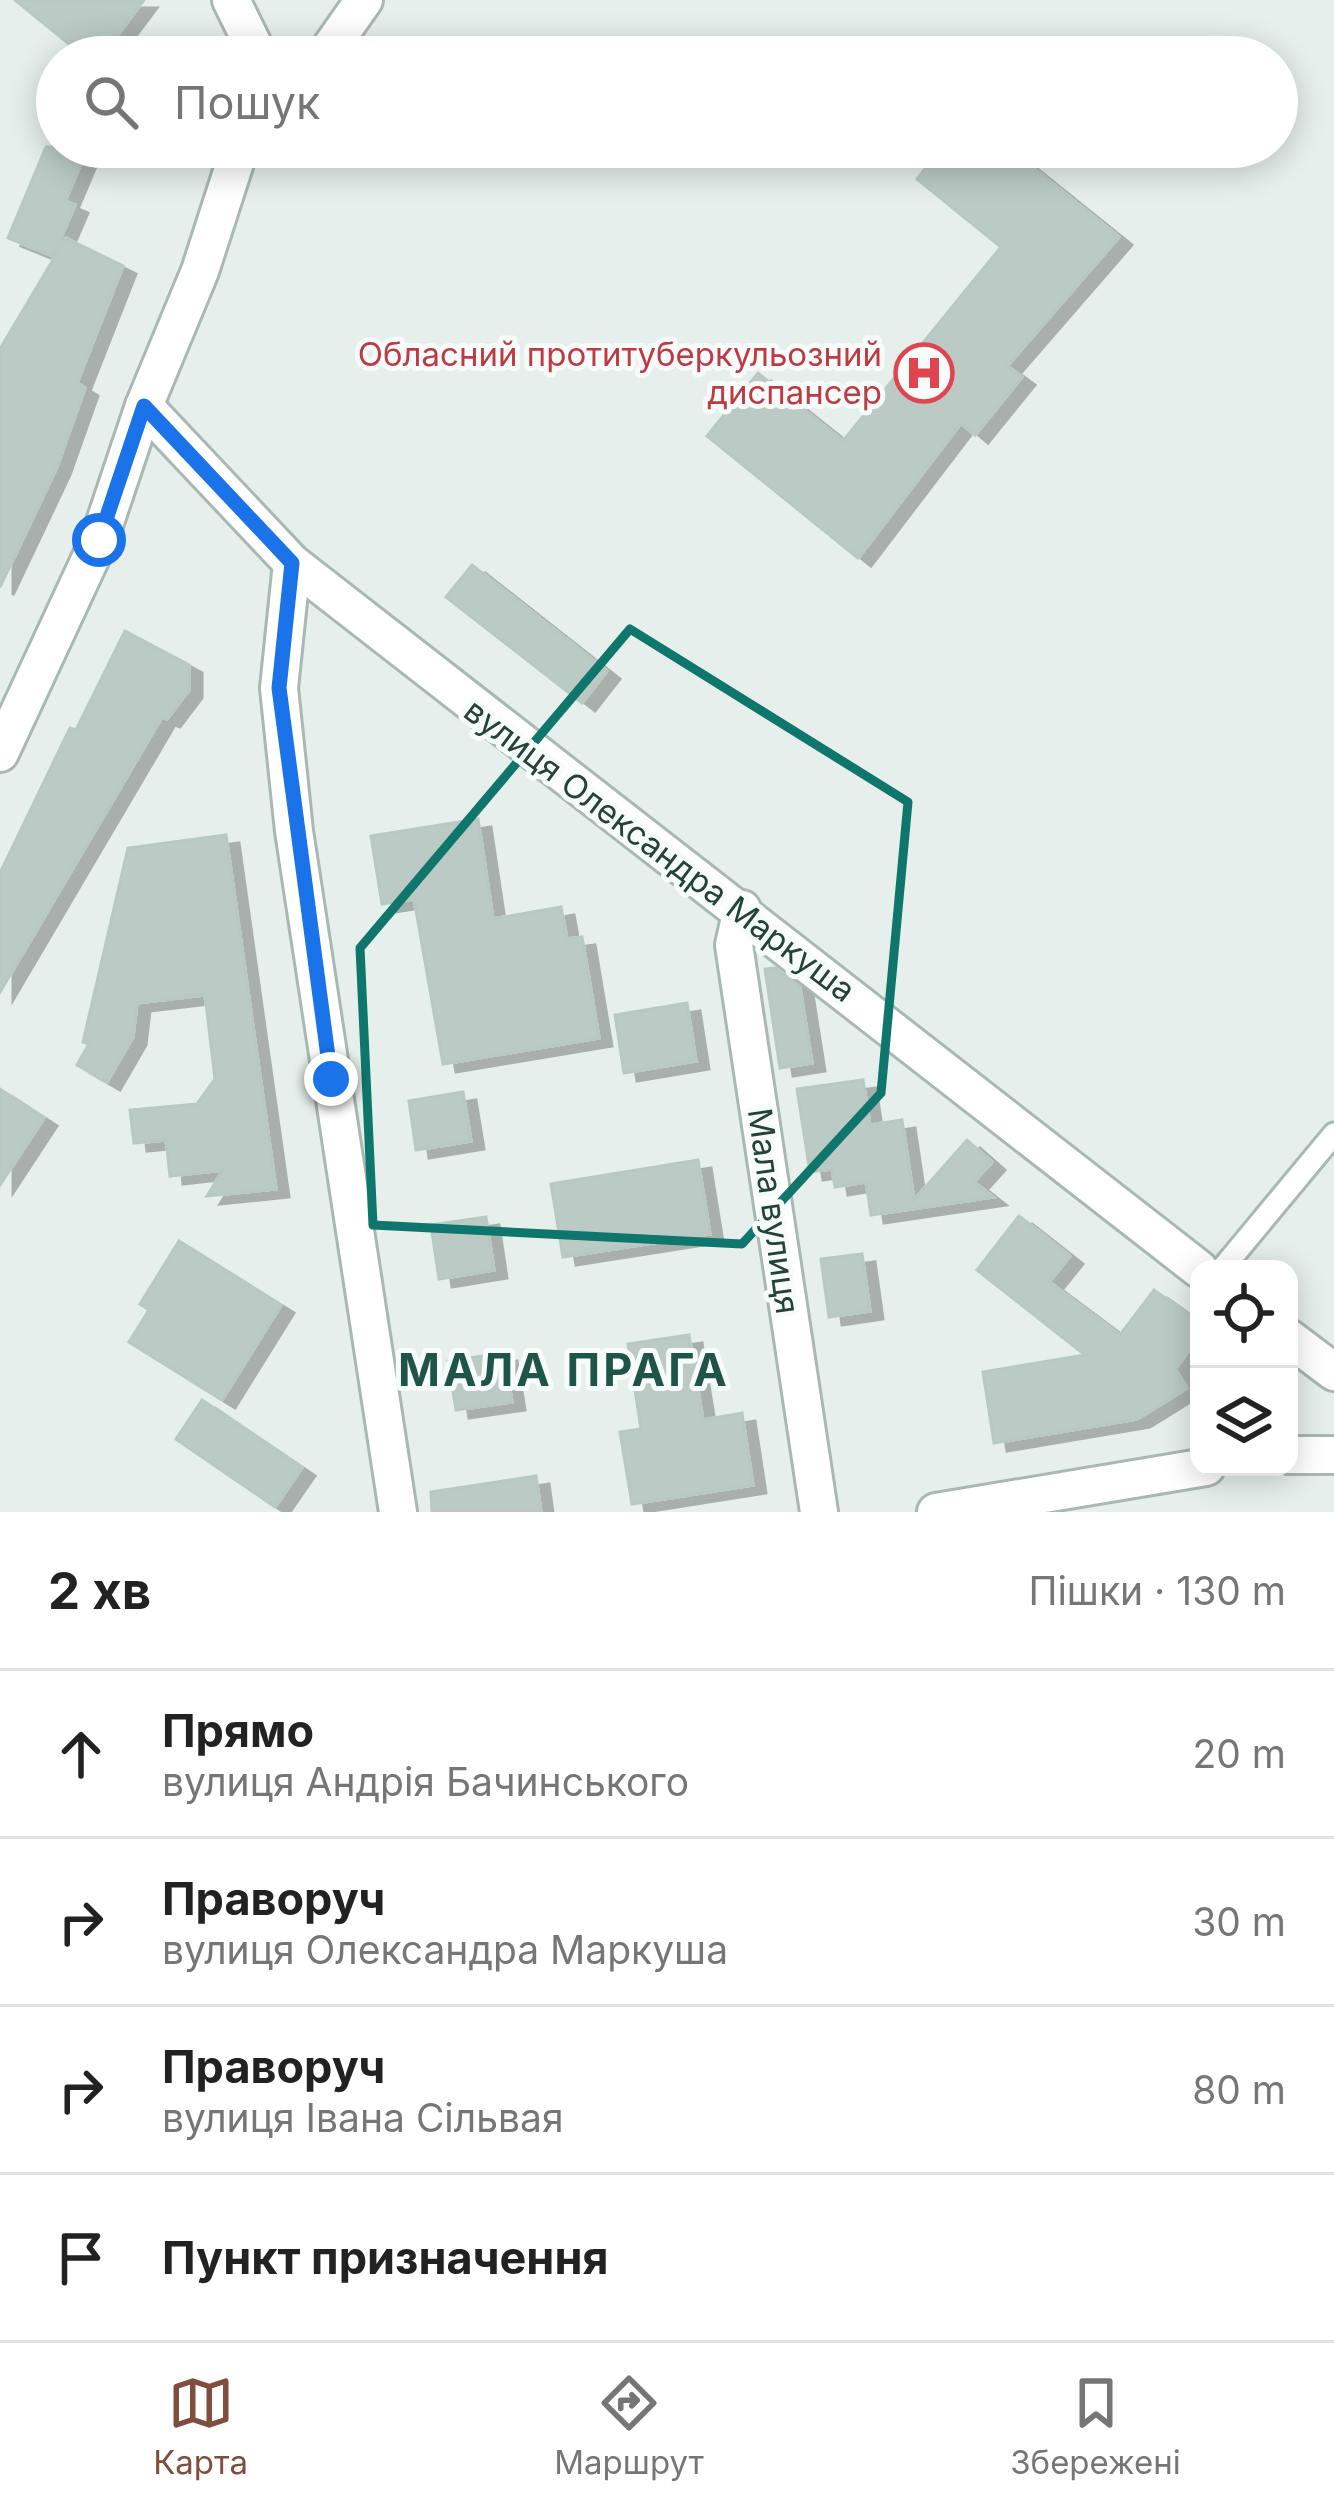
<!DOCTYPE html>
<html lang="uk">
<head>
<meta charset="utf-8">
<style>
	body { margin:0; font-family:Inter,sans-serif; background:#f6f6f6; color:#222 }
	.controls { position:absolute; right:36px; bottom:36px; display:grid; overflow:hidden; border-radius:24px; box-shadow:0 6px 30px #0003 }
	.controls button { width:108px; height:108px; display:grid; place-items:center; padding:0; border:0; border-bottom:3px solid #e0e0e0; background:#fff; color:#222; font:60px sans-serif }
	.stop { position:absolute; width:36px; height:36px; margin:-27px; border:9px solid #1a73e8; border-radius:50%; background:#fff }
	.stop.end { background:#1a73e8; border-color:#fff; box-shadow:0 3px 12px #0008 }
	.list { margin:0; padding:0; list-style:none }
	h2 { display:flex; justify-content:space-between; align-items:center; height:156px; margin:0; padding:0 48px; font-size:51px }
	h2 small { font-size:39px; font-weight:400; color:#767676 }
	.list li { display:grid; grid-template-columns:78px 1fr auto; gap:36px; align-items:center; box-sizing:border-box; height:168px; padding:0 48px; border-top:3px solid #e0e0e0 }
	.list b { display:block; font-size:45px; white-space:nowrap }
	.list p { margin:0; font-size:39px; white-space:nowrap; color:#767676 }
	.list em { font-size:39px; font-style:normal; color:#767676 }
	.icon { flex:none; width:66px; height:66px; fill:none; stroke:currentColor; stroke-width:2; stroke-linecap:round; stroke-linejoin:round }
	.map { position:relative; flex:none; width:1334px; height:1512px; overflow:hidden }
	.search { position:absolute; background:#fff; box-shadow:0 6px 30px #0003; left:36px; right:36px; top:36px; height:132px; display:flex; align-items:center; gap:30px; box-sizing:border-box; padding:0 42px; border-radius:66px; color:#767676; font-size:45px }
	.sheet { height:828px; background:#fff }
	nav { display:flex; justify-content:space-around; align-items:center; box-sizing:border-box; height:168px; border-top:3px solid #e0e0e0; background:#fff; font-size:33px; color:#767676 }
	nav a { display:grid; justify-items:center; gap:6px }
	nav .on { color:#804e3d }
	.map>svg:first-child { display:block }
	.building { fill:#bbcac4; stroke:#b8c9c2; stroke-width:3; filter:url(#shadow) }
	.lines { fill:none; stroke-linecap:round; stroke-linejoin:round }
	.lane-casing { stroke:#a8b8b2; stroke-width:27 }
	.street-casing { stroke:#a8b8b2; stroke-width:42 }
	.lane { stroke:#fff; stroke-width:21 }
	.street { stroke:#fff; stroke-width:36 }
	.route { stroke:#1a73e8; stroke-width:15 }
	.marked { fill:none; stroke:#0f766e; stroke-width:9; stroke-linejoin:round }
	.labels { text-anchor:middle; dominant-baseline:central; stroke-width:10; stroke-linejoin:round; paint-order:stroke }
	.health-label { font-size:33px; fill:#be3a42; stroke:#f7fbf9; text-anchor:end }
	.street-label { font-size:33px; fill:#24423a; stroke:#f7fbf9 }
	.district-label { font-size:45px; font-weight:bold; letter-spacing:3px; fill:#1f5548; stroke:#f7fbf9 }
</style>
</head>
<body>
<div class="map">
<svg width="1334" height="1512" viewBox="0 0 1334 1512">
	<defs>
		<filter id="shadow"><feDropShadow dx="13" dy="8" stdDeviation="0" flood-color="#0004"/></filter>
	</defs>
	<rect width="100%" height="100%" fill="#e6efeb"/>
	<g class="building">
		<path d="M 15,0 L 144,0 L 101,57 L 85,57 Z"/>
		<path d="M 46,147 L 88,147 L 65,201 L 75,205 L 53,256 L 8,238 Z"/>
		<path d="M 942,147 L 1007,147 L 1119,237 L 1007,366 L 1022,377 L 975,435 L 961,423 L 858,558 L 707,436 L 758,373 L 843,441 L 1001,247 L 917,179 Z"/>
		<path d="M 66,238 L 123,266 L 77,383 L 85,388 L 57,467 L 0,587 L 0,349 Z"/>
		<path d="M 472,565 L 607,671 L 582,703 L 446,597 Z"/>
		<path d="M 125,631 L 189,665 L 189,690 L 167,719 L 162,717 L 0,992 L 0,873 L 70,728 L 76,730 Z"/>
		<path d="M 478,819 L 493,919 L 561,907 L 567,939 L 582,937 L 599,1038 L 443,1064 L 414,899 L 382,904 L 371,836 Z"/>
		<path d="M 226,835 L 276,1189 L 207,1196 L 223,1170 L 170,1176 L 166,1140 L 134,1143 L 130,1110 L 197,1104 L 215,1079 L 205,995 L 137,1003 L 133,1037 L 107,1082 L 77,1065 L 89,1044 L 83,1042 L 128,848 Z"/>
		<path d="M 775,968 L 800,987 L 812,1063 L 780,1068 L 765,969 Z"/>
		<path d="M 687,1003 L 696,1061 L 624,1073 L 615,1015 Z"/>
		<path d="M 863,1080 L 870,1125 L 902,1120 L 914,1200 L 967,1140 L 992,1162 L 974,1182 L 993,1197 L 871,1215 L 866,1182 L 835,1187 L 832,1169 L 810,1172 L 797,1089 Z"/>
		<path d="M 0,1089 L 44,1118 L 0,1185 Z"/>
		<path d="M 463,1092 L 471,1141 L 416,1150 L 409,1101 Z"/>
		<path d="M 698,1160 L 710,1234 L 563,1257 L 551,1184 Z"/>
		<path d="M 1019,1216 L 1070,1256 L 1049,1282 L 1120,1335 L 1154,1290 L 1199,1322 L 1199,1337 L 1175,1369 L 1187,1388 L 1137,1419 L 994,1443 L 983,1372 L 1085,1355 L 977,1270 Z"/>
		<path d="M 486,1217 L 494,1270 L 439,1279 L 431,1225 Z"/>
		<path d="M 179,1241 L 281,1305 L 222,1400 L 129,1342 L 149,1310 L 140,1304 Z"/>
		<path d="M 862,1254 L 870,1311 L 829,1317 L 821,1259 Z"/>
		<path d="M 689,1335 L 703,1420 L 742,1413 L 753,1485 L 632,1504 L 620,1432 L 641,1429 L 628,1344 Z"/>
		<path d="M 504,1353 L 512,1402 L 456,1410 L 448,1361 Z"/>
		<path d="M 202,1400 L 302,1468 L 275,1507 L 176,1439 Z"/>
		<path d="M 536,1476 L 541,1512 L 432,1512 L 431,1492 Z"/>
	</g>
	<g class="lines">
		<defs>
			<path id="lane" d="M 1222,1269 L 1334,1134"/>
			<g id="street">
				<path d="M 231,0 L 259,57"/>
				<path d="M 324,57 L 364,0"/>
				<path d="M 144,406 L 292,563 L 1199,1269"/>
				<path d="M 292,563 L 279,688 L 294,831 L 398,1512"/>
				<path d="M 0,753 L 99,540 L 144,406 L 200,271 L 240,147"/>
				<path d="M 742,909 L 734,945 L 819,1512"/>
				<path d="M 1289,1338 L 1334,1372"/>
				<path d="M 1289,1455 L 1334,1455"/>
				<path d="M 936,1512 L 1206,1467"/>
			</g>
		</defs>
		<use href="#lane" class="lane-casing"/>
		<use href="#street" class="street-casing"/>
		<use href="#lane" class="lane"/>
		<use href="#street" class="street"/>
	</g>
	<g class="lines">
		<path class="route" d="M 99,540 L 144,406 L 292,563 L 279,688 L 331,1079"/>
	</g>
	<path class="marked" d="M 630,629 L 908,802 L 881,1093 L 742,1244 L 373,1225 L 360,948 Z"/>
	<defs>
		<symbol id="hospital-ring" viewBox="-11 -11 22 22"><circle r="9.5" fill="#f7fbf9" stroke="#e0444e" stroke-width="1.5"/><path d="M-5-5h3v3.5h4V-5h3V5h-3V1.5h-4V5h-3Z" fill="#e0444e"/></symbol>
	</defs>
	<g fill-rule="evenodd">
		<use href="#hospital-ring" x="891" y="340" width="66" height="66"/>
	</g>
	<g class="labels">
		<g class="health-label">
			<text x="882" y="354">Обласний протитуберкульозний<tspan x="882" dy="38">диспансер</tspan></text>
		</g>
		<g class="street-label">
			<text transform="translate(660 850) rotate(37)">вулиця Олександра Маркуша</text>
			<text transform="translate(774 1211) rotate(82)">Мала вулиця</text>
		</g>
		<g class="district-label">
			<text x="564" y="1369">МАЛА ПРАГА</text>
		</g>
	</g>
</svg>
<div class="controls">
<button><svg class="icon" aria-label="locate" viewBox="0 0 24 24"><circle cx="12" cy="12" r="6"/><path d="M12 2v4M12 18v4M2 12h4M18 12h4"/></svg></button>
<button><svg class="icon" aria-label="layers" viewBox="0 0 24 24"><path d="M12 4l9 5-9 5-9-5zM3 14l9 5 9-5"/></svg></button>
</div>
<div class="stop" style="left:99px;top:540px"></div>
<div class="stop end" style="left:331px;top:1079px"></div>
<div class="search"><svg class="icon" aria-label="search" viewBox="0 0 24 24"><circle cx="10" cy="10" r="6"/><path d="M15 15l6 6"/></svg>Пошук</div>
</div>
<section class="sheet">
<h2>2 хв<small>Пішки · 130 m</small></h2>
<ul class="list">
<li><svg class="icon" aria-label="ahead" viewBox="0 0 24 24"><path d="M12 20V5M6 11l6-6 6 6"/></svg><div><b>Прямо</b><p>вулиця Андрія Бачинського</p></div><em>20 m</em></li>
<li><svg class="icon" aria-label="right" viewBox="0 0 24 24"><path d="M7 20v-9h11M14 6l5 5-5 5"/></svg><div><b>Праворуч</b><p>вулиця Олександра Маркуша</p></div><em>30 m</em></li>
<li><svg class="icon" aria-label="right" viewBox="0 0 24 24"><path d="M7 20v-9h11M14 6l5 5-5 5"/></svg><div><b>Праворуч</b><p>вулиця Івана Сільвая</p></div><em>80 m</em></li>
<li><svg class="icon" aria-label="arrive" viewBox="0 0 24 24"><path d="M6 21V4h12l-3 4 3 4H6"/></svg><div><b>Пункт призначення</b></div></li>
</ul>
</section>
<nav>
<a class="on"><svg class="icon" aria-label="map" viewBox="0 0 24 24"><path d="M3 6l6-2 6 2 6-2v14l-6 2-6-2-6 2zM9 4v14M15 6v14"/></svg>Карта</a>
<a><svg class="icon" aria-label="directions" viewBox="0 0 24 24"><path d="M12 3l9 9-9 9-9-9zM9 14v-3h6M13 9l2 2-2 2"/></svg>Маршрут</a>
<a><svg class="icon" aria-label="saved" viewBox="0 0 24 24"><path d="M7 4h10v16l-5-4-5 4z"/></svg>Збережені</a>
</nav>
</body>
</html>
